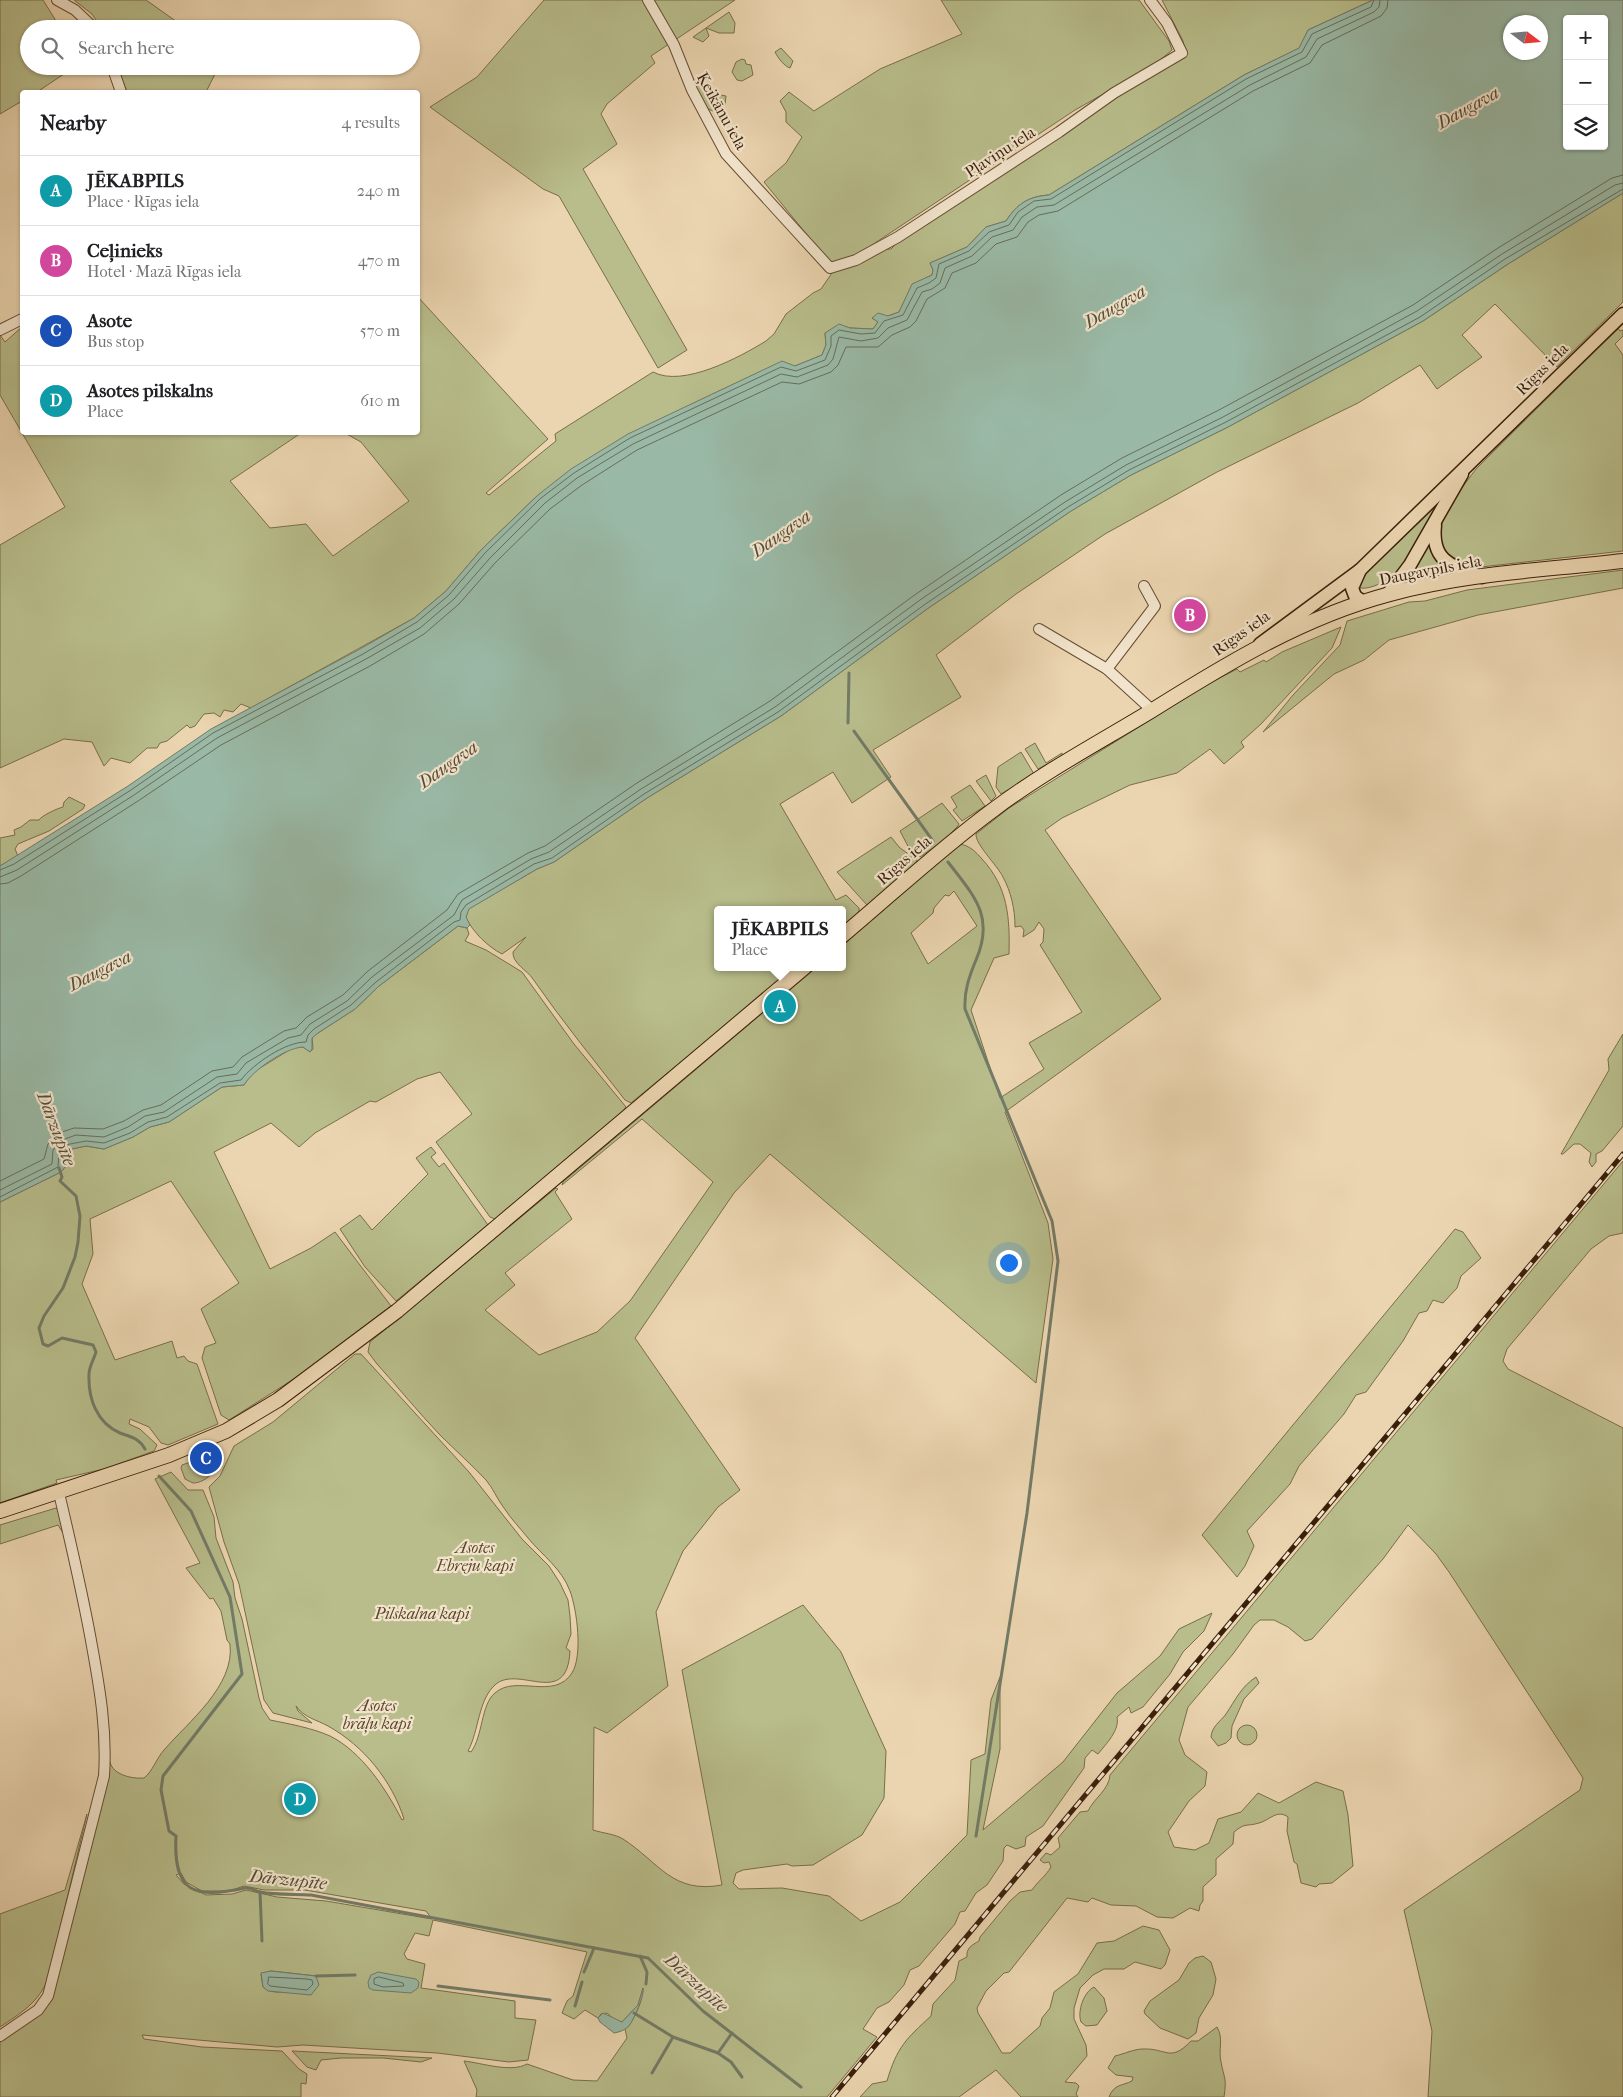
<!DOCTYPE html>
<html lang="en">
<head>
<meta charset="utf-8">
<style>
	body { margin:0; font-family:"IM FELL French Canon",serif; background:#f6f6f6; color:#202124 }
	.controls { position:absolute; right:15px; top:15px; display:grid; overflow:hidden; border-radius:5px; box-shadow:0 1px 4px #0004 }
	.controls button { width:45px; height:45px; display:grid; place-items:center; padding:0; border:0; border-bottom:1px solid #e0e0e0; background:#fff; color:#202124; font:25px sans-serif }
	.compass { position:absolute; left:1503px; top:15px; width:45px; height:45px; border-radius:50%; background:#fff; box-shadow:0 1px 4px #0004; rotate:106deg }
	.you { position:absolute; left:1008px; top:1262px; width:18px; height:18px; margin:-12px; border:4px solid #fff; border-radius:50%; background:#1a73e8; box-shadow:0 0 0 8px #1a73e833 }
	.badge { display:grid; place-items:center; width:32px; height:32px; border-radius:50%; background:#8f2418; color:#fff; font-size:16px; font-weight:700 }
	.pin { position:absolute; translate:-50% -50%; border:2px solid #fff; box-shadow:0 1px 5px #0006 }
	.popup { position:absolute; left:714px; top:906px; width:132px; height:65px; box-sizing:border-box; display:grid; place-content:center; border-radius:5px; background:#fff; filter:drop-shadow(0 1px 4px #0005); font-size:16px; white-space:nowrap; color:#757577 }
	.popup b { font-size:19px; color:#202124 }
	.popup::after { content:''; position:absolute; left:50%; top:100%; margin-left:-10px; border:10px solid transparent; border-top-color:#fff }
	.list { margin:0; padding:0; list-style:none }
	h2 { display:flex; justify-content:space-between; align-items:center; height:65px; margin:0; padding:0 20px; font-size:21px }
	h2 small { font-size:16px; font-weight:400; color:#757577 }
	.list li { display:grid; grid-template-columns:32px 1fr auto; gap:15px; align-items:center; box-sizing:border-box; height:70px; padding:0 20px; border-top:1px solid #e0e0e0 }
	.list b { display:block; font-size:19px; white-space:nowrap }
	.list p { margin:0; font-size:16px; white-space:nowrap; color:#757577 }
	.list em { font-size:16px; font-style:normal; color:#757577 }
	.icon { flex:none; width:28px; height:28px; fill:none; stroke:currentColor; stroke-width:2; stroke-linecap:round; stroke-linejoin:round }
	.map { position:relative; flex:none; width:1623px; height:2097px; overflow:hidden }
	.search { position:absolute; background:#fff; box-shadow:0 1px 4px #0004; left:20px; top:20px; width:400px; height:55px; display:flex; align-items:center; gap:12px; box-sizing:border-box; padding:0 18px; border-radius:28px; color:#757577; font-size:19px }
	.panel { position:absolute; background:#fff; box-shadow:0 1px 4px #0004; left:20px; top:90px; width:400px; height:345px; border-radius:5px }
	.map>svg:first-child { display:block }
	.green { fill:#b8bd8b; stroke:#796e4a; fill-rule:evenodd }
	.water { fill:#99b9a6; stroke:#737b67; fill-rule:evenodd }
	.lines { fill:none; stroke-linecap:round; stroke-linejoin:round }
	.shore { stroke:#6a6c58; stroke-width:1 }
	.stream { stroke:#737b67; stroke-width:3 }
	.minor-casing { stroke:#664c33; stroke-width:12 }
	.major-casing { stroke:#3a1f09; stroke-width:15 }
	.highway-casing { stroke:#3a1f09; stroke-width:16 }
	.minor { stroke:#f2e4cc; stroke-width:10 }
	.major { stroke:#ebd5b0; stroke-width:12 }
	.highway { stroke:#ebd5b0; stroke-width:14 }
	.rail-casing { stroke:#3a1f09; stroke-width:5 }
	.rail { stroke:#f2e4cc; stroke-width:3; stroke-dasharray:9; stroke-linecap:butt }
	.labels { text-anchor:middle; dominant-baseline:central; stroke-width:4.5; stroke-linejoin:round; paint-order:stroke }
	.street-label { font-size:16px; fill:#3a1f09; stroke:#f2e4cc }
	.park-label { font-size:16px; font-style:italic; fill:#5a462a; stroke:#f2e4cc }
	.water-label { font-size:18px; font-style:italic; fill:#564d38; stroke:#f2e4cc }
</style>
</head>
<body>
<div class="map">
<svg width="1623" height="2097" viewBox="0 0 1623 2097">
	<rect width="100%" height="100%" fill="#ebd5b0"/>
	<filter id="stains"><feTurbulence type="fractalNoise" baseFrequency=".004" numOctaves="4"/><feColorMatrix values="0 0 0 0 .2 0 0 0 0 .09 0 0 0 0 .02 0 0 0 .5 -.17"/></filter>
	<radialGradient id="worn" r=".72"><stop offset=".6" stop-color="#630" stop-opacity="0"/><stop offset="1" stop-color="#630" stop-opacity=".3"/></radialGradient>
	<g class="green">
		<path d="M 0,0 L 43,0 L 61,29 L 29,29 L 29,66 L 76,66 L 37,92 L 22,92 L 22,101 L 0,114 Z"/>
		<path d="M 74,0 L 146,0 L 187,29 L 102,29 L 92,14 Z"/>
		<path d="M 544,0 L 735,0 L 651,56 L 655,63 L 607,104 L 601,114 L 617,144 L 583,169 L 687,350 L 658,368 L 559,196 L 543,189 L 430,107 L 477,77 Z"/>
		<path d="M 941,0 L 1139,0 L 1169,41 L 1172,50 L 1153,66 L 1075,110 L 872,245 L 851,257 L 830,263 L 764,182 L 786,163 L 802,137 L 786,122 L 786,112 L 780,101 L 789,92 L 814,111 L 880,69 L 962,34 Z"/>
		<path d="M 1162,0 L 1373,0 L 1308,30 L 1300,48 L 1244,75 L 1049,195 C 1029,196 1017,204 1006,221 L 986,227 L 967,247 L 930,263 L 933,270 L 932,275 L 913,284 L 899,312 L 888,316 L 872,318 L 878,322 L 873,329 L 850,328 L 839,325 L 825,333 L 826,345 L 822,355 L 795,366 L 751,376 L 692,404 L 538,495 L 481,550 L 446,591 L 414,618 L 251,708 L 241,704 L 233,712 L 224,710 L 220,717 L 214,713 L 204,714 L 195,726 L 190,728 L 187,725 L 167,741 L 160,743 L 157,748 L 147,748 L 130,763 L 111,758 L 104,766 L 92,742 L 64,739 L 0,768 L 0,545 L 65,507 L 0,395 L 0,335 L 5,342 L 22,327 L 22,432 L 301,433 L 230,481 L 270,528 L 306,524 L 333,556 L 409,501 L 361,442 L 345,433 L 418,432 L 418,297 L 548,439 L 486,493 L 489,495 L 556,441 L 555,434 L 653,372 C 683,388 740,357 766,341 L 774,334 L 786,314 L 813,293 L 821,289 L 834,270 L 880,249 L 891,249 L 902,238 L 1082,118 L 1186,55 L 1183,41 Z"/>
		<path d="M 729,12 L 735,23 L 734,33 L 719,33 L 706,28 L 709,36 L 703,42 L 693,37 Z"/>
		<path d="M 781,48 L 793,61 L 790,68 C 784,66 778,58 775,52 Z"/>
		<path d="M 742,59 L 745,60 L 746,64 L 751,65 L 753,75 L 742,81 L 737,80 L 732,72 L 736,62 Z"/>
		<path d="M 117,66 L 219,66 L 206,92 L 127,92 Z"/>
		<path d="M 698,83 L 706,92 L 726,96 L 725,105 L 713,111 L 704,107 L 694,84 Z"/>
		<path d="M 1623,193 L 1623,302 L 1557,367 L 1495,304 L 1462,335 L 1482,357 L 1437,389 L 1420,365 L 1358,403 L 1217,472 L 1105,534 L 1016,594 L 936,655 L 961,697 L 873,750 L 891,777 L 852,803 L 833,772 L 780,804 L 836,900 L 846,895 L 859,908 L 859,913 L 843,927 L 842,910 L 718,910 L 718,967 L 796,967 L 631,1103 L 625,1100 C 594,1060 562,1021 533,979 C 527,970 512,963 513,952 L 526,937 L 502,954 C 487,946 474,933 466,918 L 468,909 L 537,869 L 554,862 L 647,798 L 781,716 L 927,609 L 1071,511 L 1131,475 L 1228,427 L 1423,321 L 1508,264 Z"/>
		<path d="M 1618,328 L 1620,331 L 1623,330 L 1623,336 L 1615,344 L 1623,355 L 1623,551 L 1472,568 L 1442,554 L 1440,525 L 1458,493 L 1476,469 Z"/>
		<path d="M 1438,504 L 1398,573 C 1389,579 1372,590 1360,588 L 1359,585 L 1366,573 Z"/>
		<path d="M 1430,543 L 1451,570 L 1410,576 L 1410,574 Z"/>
		<path d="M 1623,570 L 1623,588 L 1478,615 L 1389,640 L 1364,660 L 1334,674 L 1263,732 L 1293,695 L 1340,645 L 1347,621 L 1409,602 L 1425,601 L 1467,590 Z"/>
		<path d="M 1341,627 L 1332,648 L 1261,724 L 1241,742 L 1244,747 L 1224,764 L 1210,749 L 1177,773 L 1130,785 L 1062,818 L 1045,830 L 1161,999 L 1005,1112 L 1048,1223 L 1053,1259 L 1036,1383 L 770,1154 L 734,1193 L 635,1338 L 740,1490 L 718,1507 L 683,1551 L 656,1612 L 668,1686 L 607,1733 L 594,1727 L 593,1830 C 602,1833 615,1834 623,1839 C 660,1863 672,1894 722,1885 L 682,1670 L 803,1605 L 841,1652 L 886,1751 L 884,1798 L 862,1835 L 813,1865 L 792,1866 L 787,1864 L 743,1870 L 736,1873 L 733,1883 L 739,1889 L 782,1888 L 829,1896 L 861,1921 L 900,1902 L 967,1835 L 971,1760 L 985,1754 L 991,1700 L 1000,1677 L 1000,1749 L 983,1830 L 1063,1762 L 1117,1693 L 1160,1656 L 1179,1629 L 1212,1613 L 1204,1631 L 1183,1652 L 1170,1674 L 1143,1707 L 1131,1713 L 1129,1707 L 1117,1717 C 1120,1730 1106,1744 1098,1754 L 1092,1750 L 1085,1758 L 1084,1768 L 1043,1826 L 1026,1837 L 1025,1846 L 1016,1849 L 1007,1845 L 1004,1848 L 1003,1861 L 987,1885 L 976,1893 L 965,1911 L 960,1912 L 955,1924 L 919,1966 L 910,1970 L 904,1985 L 889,2002 L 877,2008 L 863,2029 L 877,2037 L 827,2097 L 476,2097 L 477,2090 L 464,2061 C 482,2063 511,2073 527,2064 L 573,2080 L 597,2081 L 627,2038 L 625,2029 C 634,2021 643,2001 643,1988 L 638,2005 L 622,2022 L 616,2021 L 607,2013 L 601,2014 L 598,2018 L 585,2010 L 574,2019 L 562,2013 L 567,2001 L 573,1996 L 587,1952 L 433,1920 L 429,1936 L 415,1933 L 404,1954 L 407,1959 L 425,1964 L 421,1988 L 515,2001 L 515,2018 L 536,2020 L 528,2060 L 509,2062 L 437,2053 L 303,2045 L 277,2047 L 142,2035 L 144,2039 L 202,2047 L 282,2051 L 299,2069 L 307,2074 L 306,2084 L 301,2083 L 301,2097 L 0,2097 L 0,2042 L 41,2012 L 108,1763 L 110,1762 C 113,1775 132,1779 144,1778 C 153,1771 156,1759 164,1750 C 188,1722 235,1686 230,1644 L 227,1640 L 221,1611 L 213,1598 L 210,1599 L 186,1568 L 200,1563 L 155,1479 L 171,1472 L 188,1490 L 203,1490 L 214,1517 L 216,1538 L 233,1582 L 235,1598 L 242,1619 L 259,1698 L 262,1708 L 270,1720 C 290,1724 312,1728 330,1736 C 362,1752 386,1789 402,1820 L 404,1819 C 392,1781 364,1746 328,1726 C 317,1720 303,1717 296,1706 L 298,1711 L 312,1723 L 273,1713 L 264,1700 L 239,1584 L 224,1542 L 209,1487 L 220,1476 L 234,1446 L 273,1422 L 355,1354 L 361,1354 L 469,1472 L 522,1539 L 549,1566 L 560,1583 L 568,1600 L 570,1616 L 571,1634 L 566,1648 L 570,1651 C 567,1709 520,1665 496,1684 C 478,1699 479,1731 468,1751 L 471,1752 C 483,1736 481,1704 495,1693 C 516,1674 554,1701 572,1673 C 583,1655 577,1610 570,1591 C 562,1569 542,1555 528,1538 C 520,1528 511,1519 504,1508 C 497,1499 493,1488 486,1480 C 471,1464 455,1450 440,1435 C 418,1412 398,1387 377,1364 L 368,1352 L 370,1342 L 556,1188 L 558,1189 L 555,1192 L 572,1219 L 505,1273 L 515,1285 L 485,1310 L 539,1355 L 597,1332 L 630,1301 L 713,1182 L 642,1119 L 562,1185 L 563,1182 L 817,967 L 842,967 L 843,945 L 960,844 C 970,846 975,851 982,859 C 1008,887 1010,918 1009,954 L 994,958 L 971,1010 L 1000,1098 L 1044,1069 L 1029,1043 L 1082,1012 L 1040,945 L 1043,942 L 1044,929 L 1039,922 L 1034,930 L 1023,937 L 1024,930 L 1021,926 L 1015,927 C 1015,909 1011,892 1003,877 C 997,865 975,844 976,834 L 1009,808 L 1208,684 L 1237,669 L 1240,672 L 1264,660 L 1266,662 L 1282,652 ZM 954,891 L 977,926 L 928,964 L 911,933 L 933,913 L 934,908 L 945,895 L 949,896 ZM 181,1873 L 186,1882 L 202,1891 L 229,1891 L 244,1886 L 264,1890 L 305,1890 L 426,1911 L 432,1919 L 326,1901 L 277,1897 L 246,1890 L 232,1894 L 206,1895 L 184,1884 L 176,1875 ZM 271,1971 L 316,1976 C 299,1985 280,2000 263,1987 L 261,1974 Z"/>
		<path d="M 1035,743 L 1046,763 L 1062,753 L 1062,756 L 1038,769 L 1025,749 Z"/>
		<path d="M 1021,752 L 1034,774 L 1001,794 L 996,787 L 998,767 Z"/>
		<path d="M 986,775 L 996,796 L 991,801 L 976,781 Z"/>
		<path d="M 970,785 L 985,806 L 962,821 L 953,810 L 957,807 L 951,797 Z"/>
		<path d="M 69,797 L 85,805 L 83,809 L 49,831 L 18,844 L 15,849 L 18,856 L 0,866 L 0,838 L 15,835 L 14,830 L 21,827 L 30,820 L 39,820 C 41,816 58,808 63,807 L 64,802 Z"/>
		<path d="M 942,803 L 959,824 L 958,826 L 943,841 L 920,857 L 909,848 L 900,831 Z"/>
		<path d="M 891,837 L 900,848 L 917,860 L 916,864 L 867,905 L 837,872 Z"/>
		<path d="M 458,926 L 467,928 L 469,934 L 465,941 L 486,950 L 522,972 L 574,1044 L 626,1107 L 622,1112 L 495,1219 L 490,1217 L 436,1142 L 472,1114 L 440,1072 L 417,1079 L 376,1102 L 370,1101 L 315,1133 L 299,1147 L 271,1123 L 214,1152 L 270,1269 L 311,1248 L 335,1232 L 391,1306 L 297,1377 L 229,1420 L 221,1415 L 202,1358 L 205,1347 L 216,1343 L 201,1309 L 239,1283 L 171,1181 L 90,1219 L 93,1254 L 82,1284 L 115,1360 L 172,1341 L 177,1358 L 184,1356 L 188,1361 L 197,1364 L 218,1424 L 168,1445 L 161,1443 L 149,1427 L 130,1419 L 129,1424 L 140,1429 L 157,1445 L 154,1451 L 104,1469 L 56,1480 L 57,1483 L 0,1503 L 0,1202 L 61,1172 L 65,1167 L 63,1155 L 67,1150 L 86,1146 L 104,1149 L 133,1137 L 150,1127 L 169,1122 L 222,1087 L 244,1085 L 252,1073 L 294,1047 L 303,1047 L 310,1052 L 313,1049 L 312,1037 L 318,1033 L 355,1009 L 379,986 Z"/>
		<path d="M 1623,1034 L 1623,1126 L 1602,1151 L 1596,1154 L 1596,1162 L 1592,1167 L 1589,1162 L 1591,1153 L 1580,1144 L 1574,1144 L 1563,1154 L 1561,1154 L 1609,1070 L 1608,1059 Z"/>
		<path d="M 431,1147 L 436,1153 L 431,1157 L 439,1167 L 444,1163 L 488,1225 L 396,1301 L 365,1267 L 340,1229 L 360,1215 L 372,1230 L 428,1174 L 416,1158 Z"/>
		<path d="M 1623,1161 L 1623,1233 L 1609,1236 L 1591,1249 L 1507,1349 L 1503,1361 L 1508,1369 L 1623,1428 L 1623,2097 L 1428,2097 L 1432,2031 L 1404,1910 L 1580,1790 L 1583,1778 L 1449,1572 L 1436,1554 L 1408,1525 L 1383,1559 L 1312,1639 L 1305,1641 L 1288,1627 L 1274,1620 L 1260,1620 L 1254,1625 L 1233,1654 L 1188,1707 L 1179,1740 L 1185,1755 L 1207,1772 L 1205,1786 L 1189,1801 L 1168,1832 L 1174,1847 L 1195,1850 L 1209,1843 L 1218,1819 L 1241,1812 L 1258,1793 L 1279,1803 L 1316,1782 L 1343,1791 L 1348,1815 L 1353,1866 L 1332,1883 L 1319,1884 L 1316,1887 L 1301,1883 L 1297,1864 L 1294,1862 L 1287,1831 L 1288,1817 C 1277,1809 1270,1820 1259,1823 C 1246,1827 1246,1822 1234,1832 L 1233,1844 L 1216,1859 L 1216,1875 L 1203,1887 L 1203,1901 L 1200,1905 L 1199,1911 L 1190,1908 L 1173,1918 L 1157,1917 L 1136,1906 L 1111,1905 L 1092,1898 L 1088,1902 L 1067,1898 L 1009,1972 L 1004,1973 L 986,1991 L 977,2008 L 978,2013 L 1002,2053 L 1010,2053 L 1040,2026 L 1042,2018 L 1050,2008 L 1054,1992 L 1078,1974 L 1097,1943 L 1114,1941 L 1143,1926 L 1159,1930 L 1170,1950 L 1165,1965 L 1161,1969 L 1135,1962 L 1124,1969 L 1104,1969 L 1093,1975 L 1080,1988 L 1074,2008 L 1074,2019 L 1086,2045 L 1087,2056 L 1065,2082 L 1076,2083 L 1079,2086 L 1076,2094 L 1078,2097 L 1021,2097 L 996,2070 L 959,2097 L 860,2097 L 872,2084 L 887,2081 C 897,2047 906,2039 931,2016 L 933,2004 L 955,1980 L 959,1961 L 967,1957 C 966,1948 972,1945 979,1941 L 980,1937 L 1010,1901 L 1020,1892 L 1032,1890 C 1038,1881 1045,1877 1051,1867 L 1049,1862 L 1044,1863 L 1040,1860 L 1046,1853 L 1051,1855 L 1060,1847 L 1058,1838 L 1080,1812 L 1088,1811 C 1094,1798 1109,1790 1110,1775 Z"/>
		<path d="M 1455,1229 L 1463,1232 L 1481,1258 L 1461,1276 L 1457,1288 L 1443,1303 L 1433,1300 L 1427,1311 L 1419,1313 L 1403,1341 L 1366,1392 L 1356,1395 L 1344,1414 L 1299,1466 L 1290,1484 L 1247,1531 L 1254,1546 L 1245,1566 L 1237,1577 L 1202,1535 Z"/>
		<path d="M 220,1452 L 222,1455 C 220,1467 207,1483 193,1483 L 185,1479 L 181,1468 L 182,1465 L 199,1459 L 200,1463 L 214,1458 L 213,1454 Z"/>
		<path d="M 56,1508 L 60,1512 L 63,1533 L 58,1525 L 0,1544 L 0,1525 Z"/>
		<path d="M 1256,1677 L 1259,1683 L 1244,1699 L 1232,1726 L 1231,1738 L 1226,1743 L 1218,1746 L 1211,1737 C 1212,1726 1220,1722 1226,1714 C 1236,1699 1241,1687 1256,1677 Z"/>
		<circle cx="1247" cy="1735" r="10"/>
		<path d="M 87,1814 L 48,1979 C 38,2003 21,2013 0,2027 L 0,1914 L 65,1890 Z"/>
		<path d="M 1203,1956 L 1211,1962 L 1216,1979 L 1213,1995 L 1199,2018 L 1196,2033 L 1188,2039 L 1160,2028 L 1145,2014 L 1144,2011 L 1150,2001 L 1179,1980 L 1189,1963 L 1195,1958 Z"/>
		<path d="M 1094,1987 L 1104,1998 L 1107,2011 L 1097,2025 L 1086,2026 L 1081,2022 C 1077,2011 1084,1992 1094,1987 Z"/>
		<path d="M 1217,2027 C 1224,2039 1218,2049 1221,2062 C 1224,2078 1227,2078 1224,2097 L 1109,2097 C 1114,2084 1122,2086 1132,2081 L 1133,2077 L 1116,2075 L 1108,2068 L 1115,2056 C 1124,2054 1134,2049 1143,2049 C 1167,2048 1170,2063 1191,2041 L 1198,2041 Z"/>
		<path d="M 292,2051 L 432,2058 L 421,2062 L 383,2058 L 341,2058 L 321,2060 L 316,2070 L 307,2067 Z"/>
	</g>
	<g class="water">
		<path d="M 1373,0 L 1623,0 L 1623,193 L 1508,264 L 1423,321 L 1228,427 L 1131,475 L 1071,511 L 927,609 L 781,716 L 647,798 L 554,862 L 537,869 L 469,909 L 466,917 L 470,925 L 467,928 L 458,926 L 379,986 L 355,1009 L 318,1033 L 312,1038 L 312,1049 L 310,1052 L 303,1047 C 285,1048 253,1070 244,1085 L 222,1087 L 169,1122 L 150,1127 L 133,1137 L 104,1149 L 86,1146 L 67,1150 L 63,1155 L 65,1167 L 61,1172 L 0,1202 L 0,866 L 128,786 L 211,729 L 360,649 L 414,618 L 446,591 L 481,550 L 538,495 L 571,469 L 628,434 L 782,361 L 795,366 L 822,355 L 826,345 L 825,333 L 839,324 L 850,328 L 873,329 L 878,322 L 872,318 L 878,313 L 888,316 L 899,312 L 912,284 L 932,275 L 933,270 L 930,263 L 967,247 L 986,227 L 1006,221 C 1018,203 1028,197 1049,195 L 1244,75 L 1299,48 L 1308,30 ZM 1567,19 L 1604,19 L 1604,146 L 1567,146 ZM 1510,22 L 1540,22 L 1540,52 L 1510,52 Z"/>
		<path d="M 271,1971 L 316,1976 L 319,1985 L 311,1995 L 268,1991 L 263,1987 L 261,1973 Z"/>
		<path d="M 378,1972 L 416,1979 L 419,1982 L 418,1988 L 411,1993 L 373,1990 L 369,1988 L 368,1982 L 371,1975 Z"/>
		<path d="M 643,1988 C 645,1994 634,2019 629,2026 C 625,2030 620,2032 614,2033 L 600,2022 L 598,2018 L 603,2013 L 622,2022 L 638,2005 Z"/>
	</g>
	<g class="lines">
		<g class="shore">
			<path d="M 0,870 L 14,864 L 131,790 L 213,733 L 363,654 L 417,622 L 449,595 L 485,553 L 541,498 L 574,473 L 630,438 L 781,367 L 796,371 L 825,360 L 831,346 L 831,336 L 839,330 L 861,334 L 875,333 L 884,321 L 903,315 L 917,288 L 929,283 L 936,278 L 939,264 L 969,251 L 989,232 L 1009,225 L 1018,212 L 1034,201 L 1051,199 L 1246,79 L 1302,52 L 1312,34 L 1371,7 L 1374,0"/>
			<path d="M 0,877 L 17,870 L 134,795 L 217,738 L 366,659 L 420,628 L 454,599 L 490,558 L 545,503 L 577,478 L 633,444 L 781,374 L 797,377 L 828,365 L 833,359 L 839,337 L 861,341 L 878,338 L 888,328 L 907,320 L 922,292 L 932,289 L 940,283 L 945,268 L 972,256 L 992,237 L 1013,230 L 1022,217 L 1037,207 L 1054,205 L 1250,85 L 1306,57 L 1317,39 L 1374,12 L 1379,7 L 1380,0"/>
			<path d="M 0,884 L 8,883 L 21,876 L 138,801 L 221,745 L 370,666 L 424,634 L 459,604 L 495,563 L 550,509 L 582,485 L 637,450 L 782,382 L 799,384 L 831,372 L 838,365 L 846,347 L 878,347 L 892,335 L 910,327 L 916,321 L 927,299 L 945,288 L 952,273 L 976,263 L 996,244 L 1017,237 L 1028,222 L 1039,215 L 1058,211 L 1253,91 L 1310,63 L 1322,45 L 1381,16 L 1387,8 L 1388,0"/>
			<path d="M 0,1181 L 44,1159 L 48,1144 L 59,1133 L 74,1128 L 103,1129 L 124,1121 L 143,1110 L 161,1105 L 212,1071 L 233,1067 L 242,1057 L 284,1031 L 296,1028 L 307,1017 L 343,995 L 368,971 L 447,910 L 458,894 L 528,853 L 545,846 L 637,783 L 770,701 L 916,594 L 1061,495 L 1122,458 L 1219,410 L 1413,305 L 1498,248 L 1612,178 L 1623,175"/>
			<path d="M 0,1190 L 52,1164 L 53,1150 L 62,1140 L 76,1135 L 104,1137 L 128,1127 L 145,1116 L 164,1112 L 217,1077 L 237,1074 L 246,1063 L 288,1038 L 301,1035 L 310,1024 L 347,1001 L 372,977 L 454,915 L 462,900 L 531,859 L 549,852 L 641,789 L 775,707 L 920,600 L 1065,502 L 1126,465 L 1223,417 L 1417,311 L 1502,254 L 1615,185 L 1623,183"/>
			<path d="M 0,1197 L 58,1167 L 59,1153 L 65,1145 L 86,1141 L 104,1143 L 130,1133 L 148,1122 L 167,1117 L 220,1083 L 241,1080 C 253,1064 285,1042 306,1042 L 308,1035 L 314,1029 L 351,1005 L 376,982 L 454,922 L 460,920 L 461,912 L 466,905 L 534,864 L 552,858 L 644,794 L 778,712 L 924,605 L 1068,507 L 1129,470 L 1226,422 L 1420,317 L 1505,259 L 1623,189"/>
			<path d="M 269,1977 L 307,1979 L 312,1980 L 313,1984 L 307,1990 L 270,1986 L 268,1984 Z"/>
			<path d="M 379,1977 L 403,1983 L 404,1986 L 383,1987 L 374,1984 L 374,1979 Z"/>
		</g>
		<g class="stream">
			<path d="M 848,723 L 849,673"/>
			<path d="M 854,731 L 933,841"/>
			<path d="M 948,862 C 974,896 995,916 976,960 C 969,977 964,991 965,1009 L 1052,1221 L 1058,1261 L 1027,1513 L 976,1836"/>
			<path d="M 59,1168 L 62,1177 L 60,1181 L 76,1196 L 80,1216 L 78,1242 L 75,1257 L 63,1288 L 44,1316 L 39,1328 L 43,1344 L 48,1346 L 62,1338 L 93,1345 L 96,1352 C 94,1359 89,1367 89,1374 C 88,1399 97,1423 120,1433 C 131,1437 139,1438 145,1449"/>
			<path d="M 159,1476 L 191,1511 L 230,1597 L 242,1674 L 163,1776 L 161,1790 L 169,1831 L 176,1836 C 173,1893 194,1899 245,1888 C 251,1887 255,1891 260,1892 C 276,1895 295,1894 311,1895 L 648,1958 L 703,2011 L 801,2087"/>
			<path d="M 260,1892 L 262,1941"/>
			<path d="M 640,1956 L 647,1972 L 646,1984"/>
			<path d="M 584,1972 L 594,1948"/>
			<path d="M 316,1976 L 355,1975"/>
			<path d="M 438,1986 L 550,2000"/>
			<path d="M 575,2006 L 582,1982"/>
			<path d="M 634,2013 L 673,2037 L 718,2053 L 732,2033"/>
			<path d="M 718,2053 L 731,2062 L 742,2077"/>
			<path d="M 652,2073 L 673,2037"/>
		</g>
		<defs>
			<g id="minor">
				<path d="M 57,0 L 75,10 L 95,29"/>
				<path d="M 648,0 L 674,45 L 692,90 L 726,154 L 830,268 L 856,260 L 898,237 L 1059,132 L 1114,93 L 1182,53 L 1167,23 L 1150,0"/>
				<path d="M 112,66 L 121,92"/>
				<path d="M 0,330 L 22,319"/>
				<path d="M 1039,629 L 1107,669 L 1152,710"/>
				<path d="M 1107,669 L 1155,606 L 1144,586"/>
				<path d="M 0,2036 L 38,2010 L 48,1996 L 104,1776 C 107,1731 100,1690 92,1646 C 83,1595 71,1544 59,1493"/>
			</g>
			<g id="major">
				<path d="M 1435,525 C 1431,562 1452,566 1482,577"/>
				<path d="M 1360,570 L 1352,588 L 1355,596 L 1363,602"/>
				<path d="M 1388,594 L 1410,565 L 1462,474"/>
				<path d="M 1260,644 L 1360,570 L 1623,314"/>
			</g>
			<g id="highway">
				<path d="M 842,936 C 892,894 940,849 993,810 C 1042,773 1098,743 1151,711 C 1226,664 1303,617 1390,594 C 1465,573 1546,570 1623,561"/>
				<path d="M 0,1511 L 169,1455 L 226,1431 L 278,1400 L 397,1311 L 805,967"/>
			</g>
		</defs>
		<use href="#minor" class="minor-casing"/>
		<use href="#major" class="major-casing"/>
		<use href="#highway" class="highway-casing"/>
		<use href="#minor" class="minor"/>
		<use href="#major" class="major"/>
		<use href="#highway" class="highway"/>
		<defs>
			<path id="rail" d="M 832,2097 L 1623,1154"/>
		</defs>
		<use href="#rail" class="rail-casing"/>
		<use href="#rail" class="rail"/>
	</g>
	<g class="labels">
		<g class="street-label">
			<text transform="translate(722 111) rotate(61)">Ķeikānu iela</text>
			<text transform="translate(1000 152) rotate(-33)">Pļaviņu iela</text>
			<text transform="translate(1542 369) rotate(-45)">Rīgas iela</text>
			<text transform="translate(1430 570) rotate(-11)">Daugavpils iela</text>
			<text transform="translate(1241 633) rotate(-35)">Rīgas iela</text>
			<text transform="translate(904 860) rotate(-41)">Rīgas iela</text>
		</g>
		<g class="park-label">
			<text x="475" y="1547">Asotes<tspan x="475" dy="18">Ebreju kapi</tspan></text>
			<text x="422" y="1613">Pilskalna kapi</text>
			<text x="377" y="1705">Asotes<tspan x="377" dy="18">brāļu kapi</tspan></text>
		</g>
		<g class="water-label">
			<text transform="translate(1468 108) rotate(-29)">Daugava</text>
			<text transform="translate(1115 307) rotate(-30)">Daugava</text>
			<text transform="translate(781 534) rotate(-35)">Daugava</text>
			<text transform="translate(448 765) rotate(-35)">Daugava</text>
			<text transform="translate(100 971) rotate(-27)">Daugava</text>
			<text transform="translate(56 1129) rotate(69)">Dārzupīte</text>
			<text transform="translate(288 1880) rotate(6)">Dārzupīte</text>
			<text transform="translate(696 1983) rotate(42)">Dārzupīte</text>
		</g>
	</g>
	<rect width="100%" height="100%" filter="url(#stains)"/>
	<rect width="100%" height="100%" fill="url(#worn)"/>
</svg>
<div class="controls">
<button>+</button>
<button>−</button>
<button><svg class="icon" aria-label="layers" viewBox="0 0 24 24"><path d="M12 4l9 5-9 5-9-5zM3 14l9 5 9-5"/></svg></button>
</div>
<svg class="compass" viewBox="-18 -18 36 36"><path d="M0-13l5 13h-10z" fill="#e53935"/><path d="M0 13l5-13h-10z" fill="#757577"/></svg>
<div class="you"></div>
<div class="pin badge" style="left:780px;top:1006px;background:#0f9aa8">A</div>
<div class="popup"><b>JĒKABPILS</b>Place</div>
<div class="pin badge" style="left:1190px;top:615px;background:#d1479c">B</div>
<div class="pin badge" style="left:206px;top:1458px;background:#1a4fb4">C</div>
<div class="pin badge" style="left:300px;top:1799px;background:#0f9aa8">D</div>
<div class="search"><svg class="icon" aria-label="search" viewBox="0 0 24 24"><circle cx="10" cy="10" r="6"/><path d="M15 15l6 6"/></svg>Search here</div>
<section class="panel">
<h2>Nearby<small>4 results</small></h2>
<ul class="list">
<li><span class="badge" style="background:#0f9aa8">A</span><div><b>JĒKABPILS</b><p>Place · Rīgas iela</p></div><em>240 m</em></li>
<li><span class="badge" style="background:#d1479c">B</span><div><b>Ceļinieks</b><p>Hotel · Mazā Rīgas iela</p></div><em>470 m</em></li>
<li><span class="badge" style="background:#1a4fb4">C</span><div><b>Asote</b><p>Bus stop</p></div><em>570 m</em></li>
<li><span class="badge" style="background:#0f9aa8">D</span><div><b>Asotes pilskalns</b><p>Place</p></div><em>610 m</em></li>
</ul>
</section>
</div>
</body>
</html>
